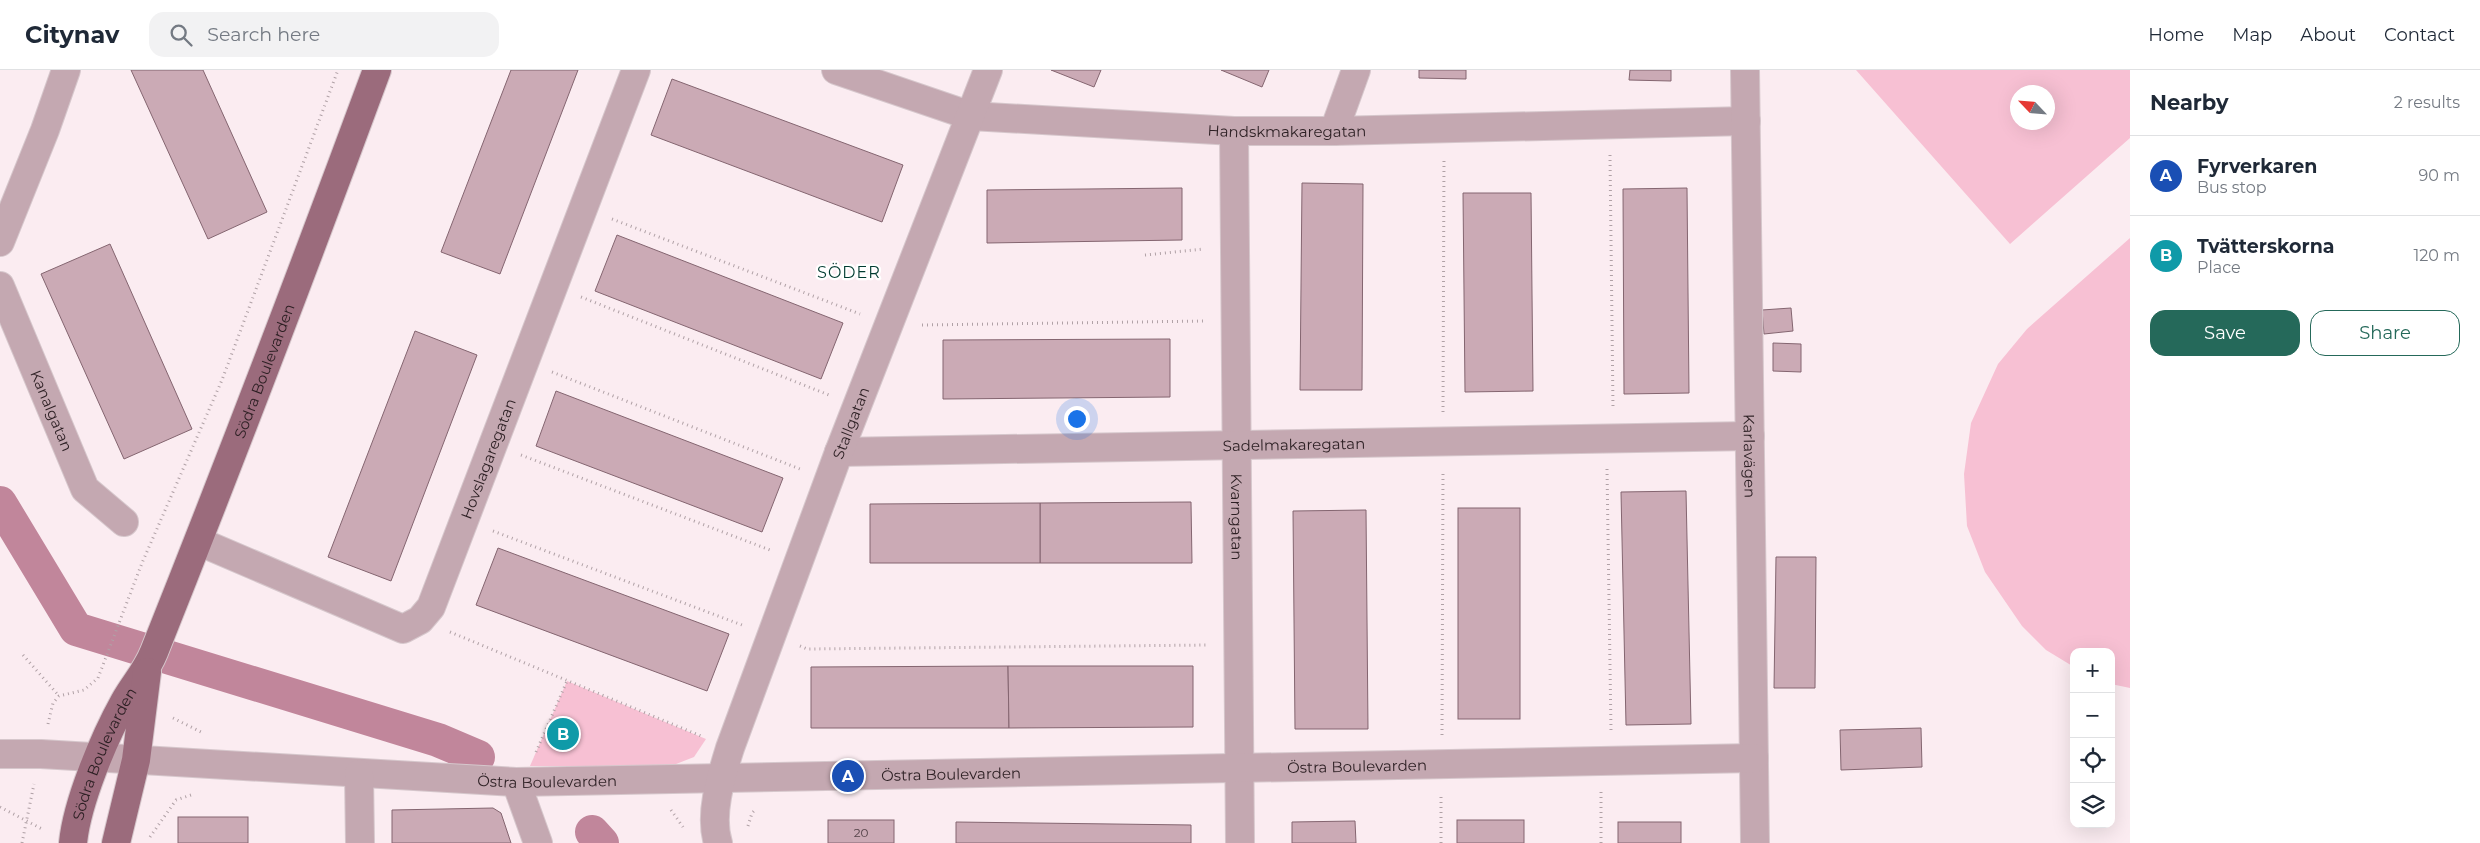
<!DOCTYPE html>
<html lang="en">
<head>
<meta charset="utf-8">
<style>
	body { margin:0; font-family:Montserrat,sans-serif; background:#f2f2f3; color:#1f2937 }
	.controls { position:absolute; right:15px; bottom:15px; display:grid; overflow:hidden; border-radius:10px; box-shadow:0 5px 20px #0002 }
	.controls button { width:45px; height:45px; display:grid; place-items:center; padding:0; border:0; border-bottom:1px solid #e0e1e3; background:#fff; color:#1f2937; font:25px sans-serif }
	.compass { position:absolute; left:2010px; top:15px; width:45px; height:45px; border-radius:50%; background:#fff; box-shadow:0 5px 20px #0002; rotate:296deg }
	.you { position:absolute; left:1076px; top:348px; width:18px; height:18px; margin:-12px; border:4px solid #fff; border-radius:50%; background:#1a73e8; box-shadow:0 0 0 8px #1a73e833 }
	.badge { display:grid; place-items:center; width:32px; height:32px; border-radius:50%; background:#25695a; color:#fff; font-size:16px; font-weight:700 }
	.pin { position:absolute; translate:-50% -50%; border:2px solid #fff; box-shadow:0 1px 5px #0006 }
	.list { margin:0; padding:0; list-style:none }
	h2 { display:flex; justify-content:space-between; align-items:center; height:65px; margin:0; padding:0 20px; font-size:21px }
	h2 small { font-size:16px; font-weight:400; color:#747a83 }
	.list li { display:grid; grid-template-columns:32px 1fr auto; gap:15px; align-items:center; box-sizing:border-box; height:80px; padding:0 20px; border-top:1px solid #e0e1e3 }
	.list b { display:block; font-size:19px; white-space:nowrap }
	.list p { margin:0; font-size:16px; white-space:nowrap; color:#747a83 }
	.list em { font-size:16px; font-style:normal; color:#747a83 }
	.actions { display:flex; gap:10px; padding:15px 20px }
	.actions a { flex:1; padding:11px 0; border:1px solid #25695a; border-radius:15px; text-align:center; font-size:18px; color:#25695a }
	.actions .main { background:#25695a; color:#fff }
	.icon { flex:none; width:28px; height:28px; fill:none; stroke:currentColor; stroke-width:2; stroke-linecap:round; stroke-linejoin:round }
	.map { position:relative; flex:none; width:2130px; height:773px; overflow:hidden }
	header { display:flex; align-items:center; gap:30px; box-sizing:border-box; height:70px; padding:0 25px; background:#fff; border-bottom:1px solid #e0e1e3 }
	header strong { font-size:24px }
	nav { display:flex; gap:28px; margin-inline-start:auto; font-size:18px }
	.search { width:350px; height:45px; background:#f2f2f3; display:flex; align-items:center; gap:12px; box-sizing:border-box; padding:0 18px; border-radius:15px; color:#747a83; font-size:19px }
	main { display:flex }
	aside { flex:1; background:#fff }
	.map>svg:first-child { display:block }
	.green { fill:#f7c0d3; fill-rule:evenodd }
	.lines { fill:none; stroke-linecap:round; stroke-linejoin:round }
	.canal { stroke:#c1869b; stroke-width:34 }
	.building { fill:#cbaab5; stroke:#846570 }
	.minor-casing { stroke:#d6c7cc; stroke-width:30 }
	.major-casing { stroke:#d6c7cc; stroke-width:30 }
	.path { stroke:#b0a1a6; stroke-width:3; stroke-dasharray:1 4; stroke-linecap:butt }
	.minor { stroke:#c4a8b1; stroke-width:28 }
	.major { stroke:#9b6b7c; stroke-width:28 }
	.labels { text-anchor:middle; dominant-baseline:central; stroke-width:4.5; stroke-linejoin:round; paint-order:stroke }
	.number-label { font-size:12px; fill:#544248 }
	.street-label { font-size:15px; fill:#2c1f23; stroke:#fff }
	.neighbourhood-label { font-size:16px; letter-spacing:1px; fill:#003b30; stroke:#fff }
</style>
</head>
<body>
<header>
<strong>Citynav</strong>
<div class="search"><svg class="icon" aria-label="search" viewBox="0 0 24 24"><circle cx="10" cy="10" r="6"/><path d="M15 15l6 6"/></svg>Search here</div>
<nav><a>Home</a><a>Map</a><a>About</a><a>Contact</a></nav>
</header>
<main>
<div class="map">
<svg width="2130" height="773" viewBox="0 0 2130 773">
	<rect width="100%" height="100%" fill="#fbecf1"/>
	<g class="green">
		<path d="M 1856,0 L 2130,0 L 2130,68 L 2010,174 ZM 2048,22 L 2048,52 L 2018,52 L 2018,22 Z"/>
		<path d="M 2130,168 L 2130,618 L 2111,614 L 2111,582 L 2074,582 L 2074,597 L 2046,580 L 2022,556 L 1985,502 L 1967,456 L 1964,404 L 1971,353 L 1998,294 L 2027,259 Z"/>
		<path d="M 567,611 L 706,669 L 694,687 L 671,696 L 530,696 Z"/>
	</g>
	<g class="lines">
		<g class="canal">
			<path d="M 0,433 L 76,559 L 438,670 L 478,687"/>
			<path d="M 592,762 L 602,773"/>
		</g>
	</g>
	<g class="building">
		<path d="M 131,0 L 203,0 L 267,142 L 208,169 Z"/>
		<path d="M 511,0 L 578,0 L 500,204 L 441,182 Z"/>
		<path d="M 1051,0 L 1101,0 L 1094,17 Z"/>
		<path d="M 1221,0 L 1269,0 L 1262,17 Z"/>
		<path d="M 1419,0 L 1466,0 L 1466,9 L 1419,8 Z"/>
		<path d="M 1630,0 L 1671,0 L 1671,11 L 1629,10 Z"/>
		<path d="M 672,9 L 903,95 L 882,152 L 651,65 Z"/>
		<path d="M 1302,113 L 1363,114 L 1362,320 L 1300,320 Z"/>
		<path d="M 1182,118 L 1182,170 L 987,173 L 987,120 Z"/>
		<path d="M 1687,118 L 1689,323 L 1624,324 L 1623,119 Z"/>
		<path d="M 1463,123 L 1531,123 L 1533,321 L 1465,322 Z"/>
		<path d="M 617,165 L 843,253 L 821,309 L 595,221 Z"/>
		<path d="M 110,174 L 192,359 L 124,389 L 41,204 Z"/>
		<path d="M 1791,238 L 1793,261 L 1764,264 L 1762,240 Z"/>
		<path d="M 415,261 L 477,285 L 391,511 L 328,487 Z"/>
		<path d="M 1170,269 L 1170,327 L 943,329 L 943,270 Z"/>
		<path d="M 1773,273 L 1801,274 L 1801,302 L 1773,301 Z"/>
		<path d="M 556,321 L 783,408 L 762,462 L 536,376 Z"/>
		<path d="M 1686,421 L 1691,654 L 1626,655 L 1621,422 Z"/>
		<path d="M 1191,432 L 1192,493 L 1040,493 L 1040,433 Z"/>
		<path d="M 1040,433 L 1040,493 L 870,493 L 870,434 Z"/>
		<rect x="1458" y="438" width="62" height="211"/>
		<path d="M 1366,440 L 1368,659 L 1295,659 L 1293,441 Z"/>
		<path d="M 498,478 L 729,564 L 707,621 L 476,535 Z"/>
		<path d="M 1776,487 L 1816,487 L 1815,618 L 1774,618 Z"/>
		<path d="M 1008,596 L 1009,658 L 811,658 L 811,597 Z"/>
		<path d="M 1008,596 L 1193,596 L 1193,657 L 1009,658 Z"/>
		<path d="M 1921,658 L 1922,697 L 1841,700 L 1840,660 Z"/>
		<path d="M 493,738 L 501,743 L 511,773 L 392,773 L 392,740 Z"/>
		<rect x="178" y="747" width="70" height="26"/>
		<rect x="828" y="750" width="66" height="23"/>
		<rect x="1457" y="750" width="67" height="23"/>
		<path d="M 1355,751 L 1356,773 L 1292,773 L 1292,752 Z"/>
		<path d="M 956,752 L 1191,755 L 1191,773 L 956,773 Z"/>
		<rect x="1618" y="752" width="63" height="21"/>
	</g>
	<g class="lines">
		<defs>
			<g id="minor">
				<path id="s1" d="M 836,0 L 971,46 L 1234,61 L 1334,61 L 1746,51"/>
				<path id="s2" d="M 1745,0 L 1755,773"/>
				<path id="s3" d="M 1234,61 L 1240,773"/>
				<path d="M 1334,61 L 1356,0"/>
				<path d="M 0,172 L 45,60 L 66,0"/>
				<path id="s4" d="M 0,216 L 85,419 L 124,452"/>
				<path id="s5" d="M 839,382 L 1750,366"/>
				<path id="s6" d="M 200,472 L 403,559 L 420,550 L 431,537 L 636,0"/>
				<path id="s7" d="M 0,684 L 41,684 L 516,712 L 1754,688"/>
				<path d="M 359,704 L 360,773"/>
				<path d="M 516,712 L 538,773"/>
				<path id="s8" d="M 718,773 C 709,744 721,707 730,678 L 839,382 L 988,0"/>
			</g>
			<g id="major">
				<path id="s9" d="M 73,773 C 77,732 104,668 124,632 C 134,614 146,602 154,582 C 231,389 305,195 377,0"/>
				<path d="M 116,773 L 136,690 L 147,602"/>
			</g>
		</defs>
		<use href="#minor" class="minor-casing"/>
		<use href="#major" class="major-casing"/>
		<g class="path">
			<path d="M 1610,85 L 1613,338"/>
			<path d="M 612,149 L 860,244"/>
			<path d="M 1145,185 L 1204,179"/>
			<path d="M 581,227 L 829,325"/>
			<path d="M 922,255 L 1206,251"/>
			<path d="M 552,302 L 800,399"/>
			<path d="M 1443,342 L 1444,89"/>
			<path d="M 521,385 L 770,480"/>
			<path d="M 1607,399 L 1611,661"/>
			<path d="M 493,461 L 742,555"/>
			<path d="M 450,562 L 701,666"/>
			<path d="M 800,576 L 807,579 L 1208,575"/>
			<path d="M 23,585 L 59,626"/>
			<path d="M 173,648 L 201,662"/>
			<path d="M 48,654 L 53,633 L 59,626 L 84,620 L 98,608 L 142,493 L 222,310 L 338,0"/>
			<path d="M 1442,665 L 1443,401"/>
			<path d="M 536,682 L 567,611"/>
			<path d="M 0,737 L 44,760"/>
			<path d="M 671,740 L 683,757"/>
			<path d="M 748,756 L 752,743 L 756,739"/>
			<path d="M 150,767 L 176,730 L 191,725"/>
			<path d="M 22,773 L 34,714"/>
			<path d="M 1441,773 L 1441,724"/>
			<path d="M 1601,773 L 1601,721"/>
		</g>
		<use href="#minor" class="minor"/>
		<use href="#major" class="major"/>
	</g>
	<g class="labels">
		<g class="number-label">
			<text x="861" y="762">20</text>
		</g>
		<g class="street-label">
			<text stroke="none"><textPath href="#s1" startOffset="459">Handskmakaregatan</textPath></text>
			<text stroke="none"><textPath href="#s9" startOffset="511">Södra Boulevarden</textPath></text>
			<text stroke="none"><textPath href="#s4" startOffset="135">Kanalgatan</textPath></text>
			<text stroke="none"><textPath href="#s8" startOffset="444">Stallgatan</textPath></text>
			<text stroke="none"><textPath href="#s5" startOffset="455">Sadelmakaregatan</textPath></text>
			<text stroke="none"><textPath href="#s2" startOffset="386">Karlavägen</textPath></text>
			<text stroke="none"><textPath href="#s6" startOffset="416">Hovslagaregatan</textPath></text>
			<text stroke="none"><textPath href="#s3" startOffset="386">Kvarngatan</textPath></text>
			<text stroke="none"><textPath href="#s9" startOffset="95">Södra Boulevarden</textPath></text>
			<text stroke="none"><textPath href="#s7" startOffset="1358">Östra Boulevarden</textPath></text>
			<text stroke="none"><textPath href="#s7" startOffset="952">Östra Boulevarden</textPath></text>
			<text stroke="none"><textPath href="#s7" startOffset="548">Östra Boulevarden</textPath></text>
		</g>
		<g class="neighbourhood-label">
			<text x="849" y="202">SÖDER</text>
		</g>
	</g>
</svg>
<div class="controls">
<button>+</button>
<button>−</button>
<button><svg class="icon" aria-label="locate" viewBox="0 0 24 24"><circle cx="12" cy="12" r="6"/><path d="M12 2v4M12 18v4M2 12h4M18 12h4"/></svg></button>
<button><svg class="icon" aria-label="layers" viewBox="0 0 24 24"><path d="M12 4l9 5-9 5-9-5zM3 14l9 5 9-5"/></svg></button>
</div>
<svg class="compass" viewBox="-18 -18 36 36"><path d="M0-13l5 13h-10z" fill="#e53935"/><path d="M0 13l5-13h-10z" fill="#747a83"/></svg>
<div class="you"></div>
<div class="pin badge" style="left:848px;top:706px;background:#1a4fb4">A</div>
<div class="pin badge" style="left:563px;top:664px;background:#0f9aa8">B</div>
</div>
<aside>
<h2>Nearby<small>2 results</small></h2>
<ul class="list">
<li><span class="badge" style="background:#1a4fb4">A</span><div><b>Fyrverkaren</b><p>Bus stop</p></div><em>90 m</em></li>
<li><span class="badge" style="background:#0f9aa8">B</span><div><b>Tvätterskorna</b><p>Place</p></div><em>120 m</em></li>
</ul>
<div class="actions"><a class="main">Save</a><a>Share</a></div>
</aside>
</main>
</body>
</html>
